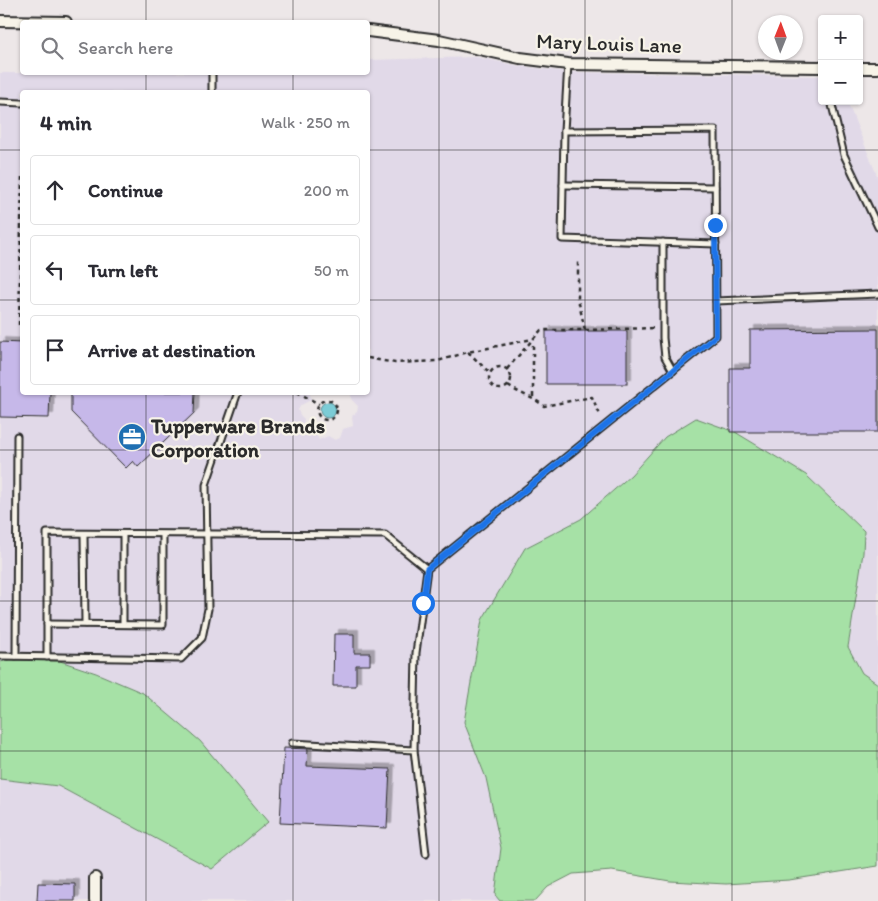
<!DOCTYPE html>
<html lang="en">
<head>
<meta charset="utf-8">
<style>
	body { margin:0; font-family:Itim,sans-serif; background:#f7f7f7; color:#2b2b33 }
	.controls { position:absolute; right:15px; top:15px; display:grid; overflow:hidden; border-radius:5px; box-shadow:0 1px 4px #0004 }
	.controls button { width:45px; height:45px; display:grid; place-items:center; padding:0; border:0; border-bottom:1px solid #e1e1e2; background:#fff; color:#2b2b33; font:25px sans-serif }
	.compass { position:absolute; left:758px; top:15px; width:45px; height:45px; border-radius:50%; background:#fff; box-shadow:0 1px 4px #0004; rotate:1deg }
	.stop { position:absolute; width:15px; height:15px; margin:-11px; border:4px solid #1a73e8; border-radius:50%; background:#fff }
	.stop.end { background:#1a73e8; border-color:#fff; box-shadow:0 1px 5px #0008 }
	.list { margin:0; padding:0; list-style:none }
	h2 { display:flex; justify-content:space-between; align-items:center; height:65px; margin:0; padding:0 20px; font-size:21px }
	h2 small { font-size:16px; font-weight:400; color:#7c7c81 }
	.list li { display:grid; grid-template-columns:32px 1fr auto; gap:15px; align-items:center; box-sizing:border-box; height:70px; margin:0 10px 10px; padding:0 10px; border:1px solid #e1e1e2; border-radius:5px }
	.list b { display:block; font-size:19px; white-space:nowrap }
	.list em { font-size:16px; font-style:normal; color:#7c7c81 }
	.icon { flex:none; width:28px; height:28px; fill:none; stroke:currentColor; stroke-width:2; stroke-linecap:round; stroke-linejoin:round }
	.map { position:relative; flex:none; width:878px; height:901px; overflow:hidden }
	.search { position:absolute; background:#fff; box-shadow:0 1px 4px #0004; left:20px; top:20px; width:350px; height:55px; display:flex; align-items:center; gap:12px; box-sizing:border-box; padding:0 18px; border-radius:5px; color:#7c7c81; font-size:19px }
	.panel { position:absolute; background:#fff; box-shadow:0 1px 4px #0004; left:20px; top:90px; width:350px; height:305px; border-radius:5px }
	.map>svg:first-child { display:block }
	.built { fill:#e1d9e8; fill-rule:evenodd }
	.green { fill:#a6e1a6; stroke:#688668 }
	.water { fill:#7cccd6; stroke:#5c8c92 }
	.building { fill:#c6b8e9; stroke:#2b2b2b; filter:url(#shadow) }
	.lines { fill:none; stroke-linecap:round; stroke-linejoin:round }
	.service-casing { stroke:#2b2b2b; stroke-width:9 }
	.minor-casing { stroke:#2b2b2b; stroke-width:14 }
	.path { stroke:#2b2b2b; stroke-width:2.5; stroke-dasharray:4 4; stroke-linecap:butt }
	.service { stroke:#f7f3e8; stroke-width:5 }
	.minor { stroke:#f7f3e8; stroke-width:10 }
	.route { stroke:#1a73e8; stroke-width:6 }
	.grid { fill:none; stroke:#2b2b2b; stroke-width:1; stroke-opacity:0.55 }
	.labels { text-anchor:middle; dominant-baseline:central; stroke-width:4.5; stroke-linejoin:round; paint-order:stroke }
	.street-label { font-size:21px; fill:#2b2b2b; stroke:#f7f3e8 }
	.poi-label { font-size:21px; font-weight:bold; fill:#2b2b2b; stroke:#f7f3e8; text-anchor:start }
</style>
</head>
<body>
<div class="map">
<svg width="878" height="901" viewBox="0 0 878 901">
	<defs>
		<filter id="shadow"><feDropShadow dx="4.5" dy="-4.5" stdDeviation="0" flood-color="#0004"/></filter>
	</defs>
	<rect width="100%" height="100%" fill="#ede7e8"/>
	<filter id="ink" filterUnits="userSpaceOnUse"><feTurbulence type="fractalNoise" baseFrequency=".02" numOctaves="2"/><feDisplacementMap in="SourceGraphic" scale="10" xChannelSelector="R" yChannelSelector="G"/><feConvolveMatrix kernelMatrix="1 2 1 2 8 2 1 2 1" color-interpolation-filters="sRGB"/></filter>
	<g filter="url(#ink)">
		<path class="built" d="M 476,57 L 519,66 L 567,72 L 822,76 L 822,101 L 847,101 L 878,178 L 878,684 L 862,673 L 848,647 L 863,553 L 864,531 L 806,475 L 735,432 L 665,437 L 631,475 L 581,519 L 525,548 L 482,620 L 464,722 L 486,778 L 501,848 L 495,895 L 500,901 L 0,901 L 0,779 L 58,786 L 212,869 L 143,693 L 96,673 L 60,661 L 0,662 L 0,73 L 368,72 L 368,60 ZM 22,92 L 368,92 L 368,392 L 351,393 L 351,399 L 358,406 L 357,412 L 352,416 L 353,426 L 343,429 L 340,438 L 335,440 L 328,436 L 319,440 L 315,432 L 305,430 L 303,424 L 304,419 L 300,415 L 298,410 L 301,405 L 311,400 L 310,393 L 22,392 Z"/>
		<g class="green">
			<path d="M 696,418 L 735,432 L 806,475 L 864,531 L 863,553 L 848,647 L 862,673 L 878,684 L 878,866 L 789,880 L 726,884 L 670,881 L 612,871 L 573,874 L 548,887 L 535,901 L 500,901 L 495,895 L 501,848 L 486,778 L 464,722 L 482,620 L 525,548 L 581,519 L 631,475 L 665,437 Z"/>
			<path d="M 10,660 L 60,661 L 96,673 L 143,693 L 200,741 L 268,822 L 212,869 L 58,786 L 0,779 L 0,662 Z"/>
		</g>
		<circle class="water" cx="328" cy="410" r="8"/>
		<g class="building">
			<path d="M 878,329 L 878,432 L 730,432 L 730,368 L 750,368 L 750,330 Z"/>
			<rect x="546" y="331" width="81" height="53"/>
			<path d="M 0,342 L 22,343 L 22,392 L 50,392 L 49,418 L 0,417 Z"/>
			<path d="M 71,392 L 195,392 L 194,413 L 138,467 L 133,461 L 126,468 L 71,412 Z"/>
			<path d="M 334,634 L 354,634 L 354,653 L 370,653 L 370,665 L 356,665 L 356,686 L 333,686 Z"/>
			<path d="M 284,748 L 308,749 L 307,766 L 390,769 L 387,828 L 280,823 Z"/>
			<path d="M 38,883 L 75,884 L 75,901 L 37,901 Z"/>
		</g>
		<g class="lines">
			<defs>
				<g id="service">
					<path d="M 212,92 L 212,72"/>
					<path d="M 831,101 L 844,155 L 878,227"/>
					<path d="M 0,102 L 22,103"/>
					<path d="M 564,131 L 562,239 L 716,244"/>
					<path d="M 563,185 L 715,187"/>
					<path d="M 663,242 L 663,338 L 665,357 L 673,371"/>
					<path d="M 716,301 L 878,294"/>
					<path d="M 84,534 L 85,624"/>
					<path d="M 123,534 L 123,624"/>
					<path d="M 47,624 L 163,625 L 163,535"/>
					<path d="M 0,656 L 181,659 L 202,638 L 208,609 L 206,485 L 238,392"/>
					<path d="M 16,656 L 17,436"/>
					<path d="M 47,657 L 47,533 L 385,535 L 427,569"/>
					<path d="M 292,743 L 414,750"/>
					<path d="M 426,854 L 414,750 L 416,653 L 427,569 L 716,336 L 715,130 L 564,131 L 568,64"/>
				</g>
				<g id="minor">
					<path d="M 0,21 L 66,22"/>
					<path d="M 368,31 L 439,40 L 520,58 L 568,64 L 822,67"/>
					<path d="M 859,68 L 878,68"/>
					<path d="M 95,878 L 95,901"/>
				</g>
			</defs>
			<use href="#service" class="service-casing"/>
			<use href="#minor" class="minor-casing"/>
			<g class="path">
				<path d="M 19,325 L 22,173"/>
				<path d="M 585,330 L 654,328"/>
				<path d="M 468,352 L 490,373"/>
				<path d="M 368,358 L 395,363 L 438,361 L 468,352 L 533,339"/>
				<circle cx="500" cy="378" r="11"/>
				<path d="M 507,369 L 541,330 L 585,330 L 578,299 L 578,262"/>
				<path d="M 508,386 C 520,394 533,397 544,406 L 592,397 L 601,417"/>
				<path d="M 297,392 L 319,404"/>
				<path d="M 533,397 L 533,341"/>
				<circle cx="327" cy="410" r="10"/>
			</g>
			<use href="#service" class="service"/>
			<use href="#minor" class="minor"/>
		</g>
	</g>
	<g class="lines" filter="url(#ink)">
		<path class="route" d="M 423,603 L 427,569 L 716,336 L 715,225"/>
	</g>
	<path class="grid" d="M 146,0 L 146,22M 293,0 L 293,22M 439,0 L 439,901M 585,0 L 585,901M 732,0 L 732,901M 146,72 L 146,92M 293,72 L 293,92M 0,150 L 22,150M 368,150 L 878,150M 0,300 L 22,300M 368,300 L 878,300M 146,392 L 146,901M 293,392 L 293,901M 0,450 L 878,450M 0,601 L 878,601M 0,751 L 878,751"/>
	<defs>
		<symbol id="office-disc" viewBox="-11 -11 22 22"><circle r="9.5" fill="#1f6fb2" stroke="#f7f3e8"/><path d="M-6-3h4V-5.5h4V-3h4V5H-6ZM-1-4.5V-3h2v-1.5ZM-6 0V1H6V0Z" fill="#fff"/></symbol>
	</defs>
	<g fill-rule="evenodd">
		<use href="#office-disc" x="116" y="421" width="32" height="32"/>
	</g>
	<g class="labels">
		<g class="street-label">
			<text transform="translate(609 43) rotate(2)">Mary Louis Lane</text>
		</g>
		<g class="poi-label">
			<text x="151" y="425">Tupperware Brands<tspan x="151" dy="24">Corporation</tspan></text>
		</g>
	</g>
</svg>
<div class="controls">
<button>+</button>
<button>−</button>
</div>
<svg class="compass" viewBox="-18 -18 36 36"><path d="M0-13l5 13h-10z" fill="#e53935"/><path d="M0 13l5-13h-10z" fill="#7c7c81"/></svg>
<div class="stop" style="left:423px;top:603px"></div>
<div class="stop end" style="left:715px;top:225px"></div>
<div class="search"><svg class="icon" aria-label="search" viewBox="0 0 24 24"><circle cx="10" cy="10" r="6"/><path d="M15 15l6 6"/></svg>Search here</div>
<section class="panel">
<h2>4 min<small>Walk · 250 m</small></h2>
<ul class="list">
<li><svg class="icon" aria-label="ahead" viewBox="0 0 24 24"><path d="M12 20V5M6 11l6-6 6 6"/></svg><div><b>Continue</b></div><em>200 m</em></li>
<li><svg class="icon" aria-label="left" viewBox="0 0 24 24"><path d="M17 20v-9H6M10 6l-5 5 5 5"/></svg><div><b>Turn left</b></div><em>50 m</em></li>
<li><svg class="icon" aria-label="arrive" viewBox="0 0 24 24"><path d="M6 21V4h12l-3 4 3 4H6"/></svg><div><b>Arrive at destination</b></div></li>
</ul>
</section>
</div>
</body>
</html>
